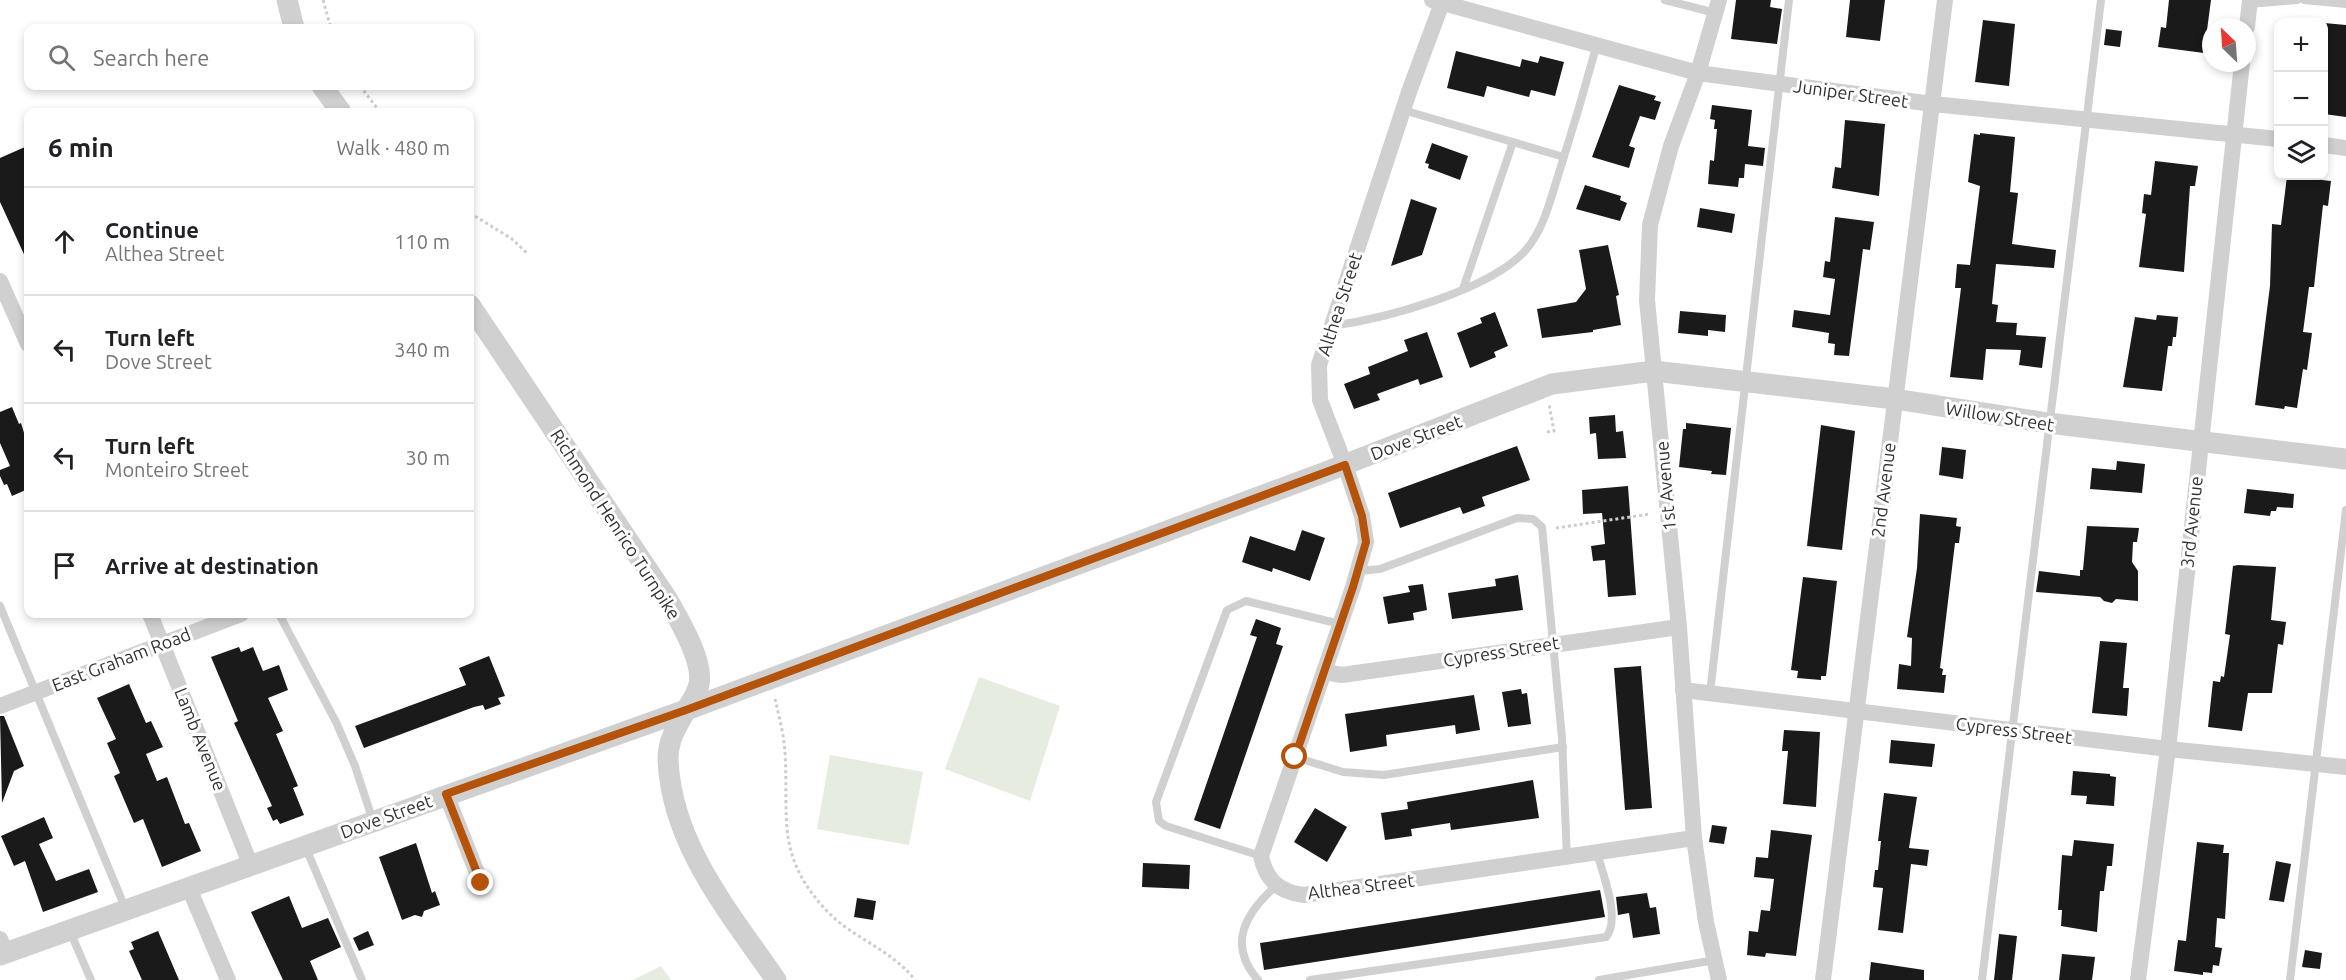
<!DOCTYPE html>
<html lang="en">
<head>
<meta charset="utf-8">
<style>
	body { margin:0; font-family:Ubuntu,sans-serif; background:#f6f6f6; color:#202124 }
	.controls { position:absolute; right:18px; top:18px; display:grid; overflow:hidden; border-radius:12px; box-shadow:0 3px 9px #0003 }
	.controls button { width:54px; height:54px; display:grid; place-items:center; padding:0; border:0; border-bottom:2px solid #e0e0e0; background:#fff; color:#202124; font:30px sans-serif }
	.compass { position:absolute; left:2202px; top:18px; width:54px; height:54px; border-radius:50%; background:#fff; box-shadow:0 3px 9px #0003; rotate:335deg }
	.stop { position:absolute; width:18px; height:18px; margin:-14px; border:4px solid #b45309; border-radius:50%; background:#fff }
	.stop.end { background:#b45309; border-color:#fff; box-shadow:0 2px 6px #0008 }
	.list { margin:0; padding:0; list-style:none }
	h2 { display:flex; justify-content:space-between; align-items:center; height:78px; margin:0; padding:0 24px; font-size:26px }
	h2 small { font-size:20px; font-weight:400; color:#757577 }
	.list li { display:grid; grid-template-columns:39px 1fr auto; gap:18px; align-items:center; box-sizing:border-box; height:108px; padding:0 24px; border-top:2px solid #e0e0e0 }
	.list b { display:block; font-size:22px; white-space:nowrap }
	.list p { margin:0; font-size:20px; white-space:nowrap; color:#757577 }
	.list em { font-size:20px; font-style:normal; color:#757577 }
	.icon { flex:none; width:33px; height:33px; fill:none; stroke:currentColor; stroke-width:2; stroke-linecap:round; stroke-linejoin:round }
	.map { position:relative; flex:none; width:2346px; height:980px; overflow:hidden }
	.search { position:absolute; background:#fff; box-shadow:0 3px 9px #0003; left:24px; top:24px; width:450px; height:66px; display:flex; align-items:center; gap:15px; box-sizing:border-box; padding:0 21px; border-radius:12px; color:#757577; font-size:22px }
	.panel { position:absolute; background:#fff; box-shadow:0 3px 9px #0003; left:24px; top:108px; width:450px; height:510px; border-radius:12px }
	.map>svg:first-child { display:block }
	.green { fill:#e6ecdf }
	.building { fill:#1a1a1a }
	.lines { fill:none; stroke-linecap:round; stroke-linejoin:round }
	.path { stroke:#cdcdcd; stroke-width:3; stroke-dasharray:3 3; stroke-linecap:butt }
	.service { stroke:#d0d0d0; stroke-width:8 }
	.minor { stroke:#d0d0d0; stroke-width:16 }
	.tertiary { stroke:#d0d0d0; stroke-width:21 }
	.route { stroke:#b45309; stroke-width:8 }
	.labels { text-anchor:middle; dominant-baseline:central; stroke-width:6; stroke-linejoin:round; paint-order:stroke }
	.street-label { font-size:18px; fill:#333; stroke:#fff }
</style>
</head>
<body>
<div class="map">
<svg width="2346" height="980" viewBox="0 0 2346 980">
	<rect width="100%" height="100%" fill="#fff"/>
	<g class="green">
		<path d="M 979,677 L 1060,706 L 1030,801 L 945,769 Z"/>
		<path d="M 830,755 L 923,772 L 909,845 L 817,829 Z"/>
		<path d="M 661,966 L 671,980 L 633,980 Z"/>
	</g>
	<g class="building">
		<path d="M 1736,0 L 1771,0 L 1770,7 L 1782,9 L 1777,44 L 1731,39 Z"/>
		<path d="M 1850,0 L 1885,0 L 1880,41 L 1846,37 Z"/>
		<path d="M 2169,0 L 2211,0 L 2204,53 L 2158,47 L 2161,27 L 2166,28 Z"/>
		<path d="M 1983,20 L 2015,24 L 2009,86 L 1975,82 Z"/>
		<path d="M 2324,23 L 2346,25 L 2346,117 L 2324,114 Z"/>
		<path d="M 2106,29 L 2122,31 L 2120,47 L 2104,45 Z"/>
		<path d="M 1456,51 L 1520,67 L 1522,59 L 1538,63 L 1540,56 L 1564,62 L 1555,96 L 1531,90 L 1529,97 L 1487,86 L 1484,97 L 1447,88 Z"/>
		<path d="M 1619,85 L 1656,96 L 1654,100 L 1661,102 L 1655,120 L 1640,116 L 1629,146 L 1635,148 L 1629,168 L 1592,157 Z"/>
		<path d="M 1712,105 L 1752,110 L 1748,146 L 1765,148 L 1763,166 L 1745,164 L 1744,178 L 1739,178 L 1738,187 L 1708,184 L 1710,160 L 1714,161 L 1717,129 L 1714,129 L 1715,120 L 1710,119 Z"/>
		<path d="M 1845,120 L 1885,124 L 1879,196 L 1832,188 L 1835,167 L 1841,168 Z"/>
		<path d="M 1980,133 L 2015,137 L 2010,192 L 2018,193 L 2012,244 L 2056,250 L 2054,268 L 1996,264 L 1992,304 L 1998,305 L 1996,322 L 2017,323 L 2016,335 L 2046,337 L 2042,368 L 2019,365 L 2021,350 L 1986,349 L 1983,380 L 1950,377 L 1961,288 L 1955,288 L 1957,264 L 1970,265 L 1980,186 L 1968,182 L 1974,134 L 1980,135 Z"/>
		<path d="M 1432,143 L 1468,156 L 1460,180 L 1428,168 L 1429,164 L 1425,163 Z"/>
		<path d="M 25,147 L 28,155 L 28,263 L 0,202 L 0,158 Z"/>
		<path d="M 2155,161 L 2198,166 L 2195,186 L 2190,186 L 2184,272 L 2139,267 L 2146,214 L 2142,213 L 2144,194 L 2151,195 Z"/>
		<path d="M 2287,176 L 2331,181 L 2328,206 L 2323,205 L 2314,287 L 2309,287 L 2303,332 L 2312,333 L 2307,370 L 2303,369 L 2297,408 L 2285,406 L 2284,409 L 2255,405 L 2270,286 L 2272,224 L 2281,225 Z"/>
		<path d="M 1585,185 L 1621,196 L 1620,200 L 1627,203 L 1620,221 L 1576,209 Z"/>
		<path d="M 1411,199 L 1437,208 L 1422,255 L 1391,266 Z"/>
		<path d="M 1700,208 L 1735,214 L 1732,233 L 1697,227 Z"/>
		<path d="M 1835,217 L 1874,222 L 1870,250 L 1863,249 L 1849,356 L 1834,355 L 1835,344 L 1828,343 L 1829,333 L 1792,327 L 1794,310 L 1830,315 L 1835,279 L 1823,277 L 1825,261 L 1830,262 Z"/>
		<path d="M 1608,245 L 1619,295 L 1616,296 L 1621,325 L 1593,330 L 1593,332 L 1542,338 L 1537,309 L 1576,302 L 1586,289 L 1579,250 Z"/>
		<path d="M 1680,311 L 1726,315 L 1725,332 L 1708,330 L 1708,336 L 1678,333 Z"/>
		<path d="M 1495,312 L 1508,346 L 1494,352 L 1496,357 L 1470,368 L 1457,333 L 1482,323 L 1480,318 Z"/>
		<path d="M 2157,315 L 2178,317 L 2176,337 L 2173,337 L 2172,346 L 2168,346 L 2162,391 L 2123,387 L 2135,317 L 2156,320 Z"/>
		<path d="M 1427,332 L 1443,377 L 1420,385 L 1418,379 L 1377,394 L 1380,400 L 1354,409 L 1344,384 L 1370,374 L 1368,367 L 1408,351 L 1404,340 Z"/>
		<path d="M 12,407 L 19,424 L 21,423 L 28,446 L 28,489 L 12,496 L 7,484 L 4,485 L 0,476 L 0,470 L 10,466 L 0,443 L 0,412 Z"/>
		<path d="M 1615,415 L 1616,432 L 1623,431 L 1626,458 L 1598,459 L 1596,433 L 1590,434 L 1589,417 Z"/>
		<path d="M 1686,423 L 1731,428 L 1726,475 L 1711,474 L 1712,471 L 1679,467 L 1683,429 L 1686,429 Z"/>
		<path d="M 1821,425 L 1855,431 L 1842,550 L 1807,546 Z"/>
		<path d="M 1517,446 L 1530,480 L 1482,497 L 1485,506 L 1463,514 L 1460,507 L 1400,528 L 1388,493 Z"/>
		<path d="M 1942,447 L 1966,450 L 1963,479 L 1939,475 Z"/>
		<path d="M 2117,461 L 2145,464 L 2142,493 L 2090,489 L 2092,468 L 2116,470 Z"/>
		<path d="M 1628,486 L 1636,595 L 1608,597 L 1605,560 L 1593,561 L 1591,546 L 1605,544 L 1602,513 L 1583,514 L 1582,490 Z"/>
		<path d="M 2247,489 L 2294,494 L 2293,508 L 2277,507 L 2276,511 L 2271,511 L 2270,516 L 2244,513 Z"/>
		<path d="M 1920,514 L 1957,518 L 1956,526 L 1961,527 L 1959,543 L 1955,543 L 1940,668 L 1943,669 L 1942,675 L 1946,675 L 1944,693 L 1897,689 L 1899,664 L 1911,666 L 1912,638 L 1907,637 L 1917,568 Z"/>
		<path d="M 2087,526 L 2139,528 L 2137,542 L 2133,542 L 2132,562 L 2138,571 L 2138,601 L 2116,599 L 2112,603 L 2104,601 L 2100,597 L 2036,592 L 2039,571 L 2080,576 L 2080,570 L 2083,570 Z"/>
		<path d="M 1302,530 L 1325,538 L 1310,581 L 1273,568 L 1272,572 L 1242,562 L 1250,536 L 1295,551 Z"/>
		<path d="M 2238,565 L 2276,567 L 2271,620 L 2286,622 L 2283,645 L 2278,644 L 2272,693 L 2248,693 L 2242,731 L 2208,727 L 2213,681 L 2220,682 L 2221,676 L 2224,677 L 2230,635 L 2225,634 L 2233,566 Z"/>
		<path d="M 1518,575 L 1523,610 L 1452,619 L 1448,593 L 1496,586 L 1495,579 Z"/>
		<path d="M 1803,577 L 1837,581 L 1826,676 L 1821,676 L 1821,680 L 1797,678 L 1798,671 L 1791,670 Z"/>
		<path d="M 1423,584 L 1427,610 L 1413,613 L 1414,620 L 1388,624 L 1383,597 L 1410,592 L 1408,586 Z"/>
		<path d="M 1256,619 L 1281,628 L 1276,644 L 1283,646 L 1220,829 L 1194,820 L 1257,637 L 1250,635 Z"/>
		<path d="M 2100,641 L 2127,643 L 2123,688 L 2129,688 L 2127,716 L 2092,713 Z"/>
		<path d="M 239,647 L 241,652 L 253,647 L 263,671 L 279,665 L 288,690 L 268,698 L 283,731 L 276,734 L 298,786 L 293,788 L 304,815 L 280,824 L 277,819 L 273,821 L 267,808 L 272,806 L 234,723 L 238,721 L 211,657 Z"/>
		<path d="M 489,656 L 505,696 L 498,698 L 501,704 L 485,710 L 483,705 L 474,707 L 364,748 L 355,726 L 466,685 L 459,668 Z"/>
		<path d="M 1641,666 L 1652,808 L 1625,810 L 1614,668 Z"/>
		<path d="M 129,684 L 146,723 L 151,721 L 163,747 L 146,754 L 157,781 L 167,777 L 185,824 L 189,823 L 201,851 L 162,867 L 143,819 L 134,823 L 114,776 L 120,773 L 107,743 L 116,739 L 97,698 Z"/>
		<path d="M 1521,689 L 1522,694 L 1527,693 L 1531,724 L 1508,727 L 1502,692 Z"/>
		<path d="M 1474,695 L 1480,730 L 1456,734 L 1455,725 L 1386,735 L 1387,746 L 1350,752 L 1345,714 Z"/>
		<path d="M 0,716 L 4,716 L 24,766 L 14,771 L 2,803 Z"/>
		<path d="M 1784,730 L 1820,732 L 1816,807 L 1783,804 L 1788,751 L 1782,751 Z"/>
		<path d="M 1891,740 L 1935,744 L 1932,767 L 1889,763 Z"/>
		<path d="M 2073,771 L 2110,774 L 2110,776 L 2116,777 L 2114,806 L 2086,804 L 2087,796 L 2071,795 Z"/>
		<path d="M 1533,780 L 1539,818 L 1451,830 L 1450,823 L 1411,829 L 1412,836 L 1385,840 L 1381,813 L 1408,809 L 1407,802 Z"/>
		<path d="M 1884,793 L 1917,797 L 1909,848 L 1929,850 L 1927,866 L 1911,864 L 1903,933 L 1878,930 L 1883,888 L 1873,887 L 1875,870 L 1878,870 L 1881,841 L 1878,841 Z"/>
		<path d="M 1315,808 L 1347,827 L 1327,862 L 1294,842 Z"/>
		<path d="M 44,817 L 53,838 L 39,844 L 56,881 L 89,869 L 98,892 L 43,912 L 25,861 L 14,866 L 1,836 Z"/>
		<path d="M 1712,825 L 1727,827 L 1724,844 L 1709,842 Z"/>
		<path d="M 1771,830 L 1812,835 L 1796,956 L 1766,953 L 1765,957 L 1747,955 L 1749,931 L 1758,932 L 1761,910 L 1770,911 L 1774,879 L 1754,877 L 1756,857 L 1768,858 Z"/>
		<path d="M 2074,840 L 2114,844 L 2112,866 L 2107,866 L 2104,891 L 2100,891 L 2097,932 L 2061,926 L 2062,910 L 2058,910 L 2062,855 L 2072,856 Z"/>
		<path d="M 2197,842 L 2224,845 L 2223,853 L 2229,853 L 2225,919 L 2217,918 L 2215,947 L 2222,948 L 2219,966 L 2213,965 L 2212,973 L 2203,972 L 2203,975 L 2174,971 L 2178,940 L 2186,941 Z"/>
		<path d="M 416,843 L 432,893 L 435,891 L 440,905 L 424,911 L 422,917 L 415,915 L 402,920 L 379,857 Z"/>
		<path d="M 2276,861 L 2291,864 L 2284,902 L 2269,900 Z"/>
		<path d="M 1143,863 L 1190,865 L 1189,889 L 1142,887 Z"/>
		<path d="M 1600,890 L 1605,917 L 1264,970 L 1260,943 Z"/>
		<path d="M 1647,893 L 1650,908 L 1656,907 L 1660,934 L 1633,938 L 1629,913 L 1618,915 L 1616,897 Z"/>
		<path d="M 289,896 L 302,928 L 328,918 L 341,947 L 310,961 L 318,980 L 283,980 L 251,912 Z"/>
		<path d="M 857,898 L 876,901 L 873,920 L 854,917 Z"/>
		<path d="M 158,931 L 179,980 L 142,980 L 129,951 L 134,949 L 131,942 Z"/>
		<path d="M 368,931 L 374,945 L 359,951 L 353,938 Z"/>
		<path d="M 1999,934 L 2017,936 L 2012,980 L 1994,980 Z"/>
		<path d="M 2305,950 L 2322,953 L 2320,969 L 2302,967 Z"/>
		<path d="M 2062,954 L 2095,957 L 2092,980 L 2059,980 Z"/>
		<path d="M 1871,962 L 1924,970 L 1924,980 L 1869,980 Z"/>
	</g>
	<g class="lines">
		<g class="path">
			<path d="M 323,0 L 331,28"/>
			<path d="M 360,86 L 380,112"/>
			<path d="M 470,213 L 512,239 L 527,253"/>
			<path d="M 1547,432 L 1554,431 L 1549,404"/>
			<path d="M 1556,528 L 1650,514"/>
			<path d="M 775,699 C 779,716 784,735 785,753 C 789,818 775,854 825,909 C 851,938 890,948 915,980"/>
		</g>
		<g class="service">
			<path d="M 1665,0 L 1716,13"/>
			<path d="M 2304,0 L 2346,4"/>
			<path d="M 2249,4 L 2297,0"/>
			<path d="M 1403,110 L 1564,157"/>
			<path d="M 1463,289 L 1513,142"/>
			<path d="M 1331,326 C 1384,319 1488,291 1525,251 C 1543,231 1550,201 1558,176 C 1572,132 1585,88 1597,44"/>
			<path d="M 1358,571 L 1380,569 L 1517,518 L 1533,519 L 1542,527 L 1562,738 L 1567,858"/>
			<path d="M 0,606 L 126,910"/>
			<path d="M 279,614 L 336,722 L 355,766 L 373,821"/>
			<path d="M 1710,693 L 1789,0"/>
			<path d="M 1295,757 L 1343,772 L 1384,775 L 1563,747"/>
			<path d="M 305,846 L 362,980"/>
			<path d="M 1261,856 L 1166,826 L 1159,821 L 1156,802 L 1227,610 L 1246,601 L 1340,624"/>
			<path d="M 69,929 L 91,980"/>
			<path d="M 1258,980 C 1227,945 1245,913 1276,886"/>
			<path d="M 1310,980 L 1606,937 C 1621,920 1603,874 1597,853"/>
			<path d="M 1599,980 L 1715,960"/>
			<path d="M 1982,980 L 2101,0"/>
			<path d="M 2290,980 L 2346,510"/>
		</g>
		<g class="minor">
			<path d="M 1432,0 L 1698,73 L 1933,104 L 2278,139"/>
			<path d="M 1719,0 L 1698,73 L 1671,146 L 1650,225 L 1647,300 L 1679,627 L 1694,838 L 1706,922 L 1719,980"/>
			<path d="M 1442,3 L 1410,89 L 1319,365 L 1320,400 L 1345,465 L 1362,516 L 1366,542 L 1353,587 L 1261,856 C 1266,880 1279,892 1304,895 L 1694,838"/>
			<path d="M 2247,27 L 2250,0"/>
			<path d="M 2324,145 L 2346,148"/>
			<path d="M 0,281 L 28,344"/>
			<path d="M 150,614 L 251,866"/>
			<path d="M 1324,672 L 1342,675 L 1679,627"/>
			<path d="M 1683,690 L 2168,749 L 2346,767"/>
			<path d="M 0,706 L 241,614"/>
			<path d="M 446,794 L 481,883"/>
			<path d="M 189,888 L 228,980"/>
			<path d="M 0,939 L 6,953"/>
			<path d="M 1823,980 L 1945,0"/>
			<path d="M 2138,980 L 2168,749 L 2242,63"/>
		</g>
		<g class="tertiary">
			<path d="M 287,0 L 294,28"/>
			<path d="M 322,86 L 341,112"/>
			<path d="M 470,305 L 668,600 C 679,620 704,661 699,684 C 697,695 690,703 685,712 C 676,727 668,741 668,759 C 671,844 730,913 776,980"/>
			<path d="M 0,955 L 686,710 L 1323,473 L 1552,384 L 1654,371 L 1895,399 L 2048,423 L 2346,459"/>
		</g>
	</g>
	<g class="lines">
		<path class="route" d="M 481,883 L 446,794 L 686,710 L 1345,465 L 1362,516 L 1366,542 L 1353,587 L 1295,757"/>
	</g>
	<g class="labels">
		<g class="street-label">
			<text transform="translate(1851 93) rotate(8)">Juniper Street</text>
			<text transform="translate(1339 304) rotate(-72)">Althea Street</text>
			<text transform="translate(2000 416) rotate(9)">Willow Street</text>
			<text transform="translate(1416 437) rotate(-21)">Dove Street</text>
			<text transform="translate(1665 486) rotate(-95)">1st Avenue</text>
			<text transform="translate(1883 490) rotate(-83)">2nd Avenue</text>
			<text transform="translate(2191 522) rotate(-84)">3rd Avenue</text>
			<text transform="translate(616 524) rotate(57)">Richmond Henrico Turnpike</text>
			<text transform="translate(1501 651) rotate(-9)">Cypress Street</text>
			<text transform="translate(121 659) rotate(-21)">East Graham Road</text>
			<text transform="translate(2014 730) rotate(7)">Cypress Street</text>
			<text transform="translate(201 739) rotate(68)">Lamb Avenue</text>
			<text transform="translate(386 816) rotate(-20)">Dove Street</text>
			<text transform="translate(1361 886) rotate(-7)">Althea Street</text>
		</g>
	</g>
</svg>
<div class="controls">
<button>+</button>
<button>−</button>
<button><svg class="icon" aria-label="layers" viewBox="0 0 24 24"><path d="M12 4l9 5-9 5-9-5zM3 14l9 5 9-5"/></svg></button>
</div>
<svg class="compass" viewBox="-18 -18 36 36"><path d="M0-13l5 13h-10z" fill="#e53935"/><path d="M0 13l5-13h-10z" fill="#757577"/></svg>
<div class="stop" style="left:1295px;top:757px"></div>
<div class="stop end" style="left:481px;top:883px"></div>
<div class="search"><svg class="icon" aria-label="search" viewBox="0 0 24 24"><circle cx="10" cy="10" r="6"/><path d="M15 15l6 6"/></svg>Search here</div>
<section class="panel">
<h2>6 min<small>Walk · 480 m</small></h2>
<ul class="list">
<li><svg class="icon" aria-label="ahead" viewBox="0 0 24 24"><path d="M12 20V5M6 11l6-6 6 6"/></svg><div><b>Continue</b><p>Althea Street</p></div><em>110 m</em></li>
<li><svg class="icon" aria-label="left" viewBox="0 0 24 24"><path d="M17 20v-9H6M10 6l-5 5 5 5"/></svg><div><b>Turn left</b><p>Dove Street</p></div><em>340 m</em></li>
<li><svg class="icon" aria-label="left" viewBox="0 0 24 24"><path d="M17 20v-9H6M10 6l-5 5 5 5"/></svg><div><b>Turn left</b><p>Monteiro Street</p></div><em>30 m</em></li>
<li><svg class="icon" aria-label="arrive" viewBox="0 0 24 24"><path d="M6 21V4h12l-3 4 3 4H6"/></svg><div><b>Arrive at destination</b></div></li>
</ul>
</section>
</div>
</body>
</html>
